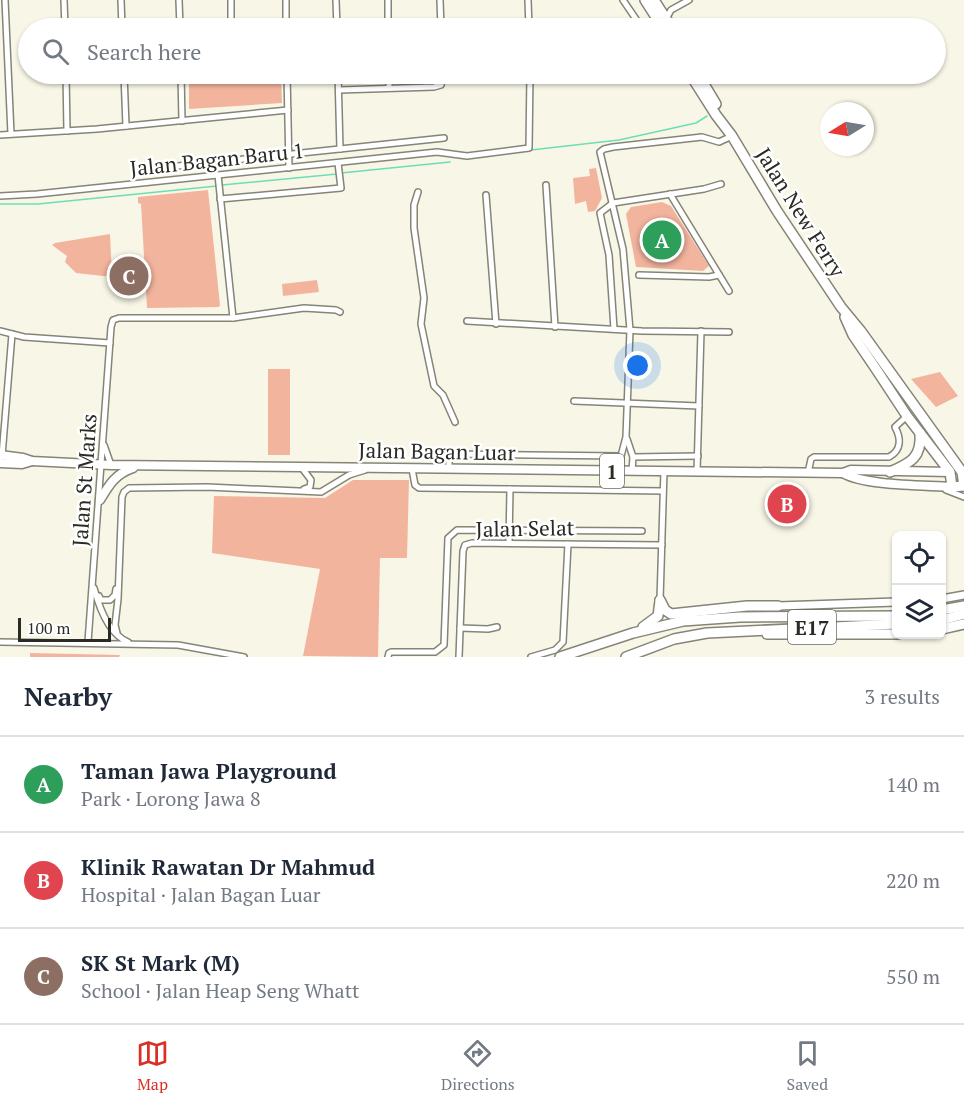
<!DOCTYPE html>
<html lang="en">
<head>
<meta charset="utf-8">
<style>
	body { margin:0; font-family:"PT Serif",serif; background:#f6f6f7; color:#1f2937 }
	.controls { position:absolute; right:18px; bottom:18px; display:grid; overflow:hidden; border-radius:9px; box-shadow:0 2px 4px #0004 }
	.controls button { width:54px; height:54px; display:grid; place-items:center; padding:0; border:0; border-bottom:2px solid #e0e1e3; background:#fff; color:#1f2937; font:30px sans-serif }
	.compass { position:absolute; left:820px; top:102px; width:54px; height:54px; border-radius:50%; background:#fff; box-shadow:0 2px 4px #0004; rotate:259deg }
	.scale { position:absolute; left:18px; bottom:15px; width:93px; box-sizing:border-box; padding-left:6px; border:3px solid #2b2b25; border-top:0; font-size:16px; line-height:21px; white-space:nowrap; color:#2b2b25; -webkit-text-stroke:4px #fff; paint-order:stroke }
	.you { position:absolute; left:638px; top:366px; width:21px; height:21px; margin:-15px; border:4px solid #fff; border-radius:50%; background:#1a73e8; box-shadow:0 0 0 9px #1a73e833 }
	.badge { display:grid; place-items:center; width:39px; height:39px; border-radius:50%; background:#d93025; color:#fff; font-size:20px; font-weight:700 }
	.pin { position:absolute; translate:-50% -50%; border:3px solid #fff; box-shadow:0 2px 6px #0006 }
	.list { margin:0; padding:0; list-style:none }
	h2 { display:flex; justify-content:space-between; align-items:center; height:78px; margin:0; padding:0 24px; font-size:26px }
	h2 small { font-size:20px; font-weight:400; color:#747a83 }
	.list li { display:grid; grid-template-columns:39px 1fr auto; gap:18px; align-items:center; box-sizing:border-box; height:96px; padding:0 24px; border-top:2px solid #e0e1e3 }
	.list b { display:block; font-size:22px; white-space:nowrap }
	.list p { margin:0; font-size:20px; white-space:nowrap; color:#747a83 }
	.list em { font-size:20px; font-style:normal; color:#747a83 }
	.icon { flex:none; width:33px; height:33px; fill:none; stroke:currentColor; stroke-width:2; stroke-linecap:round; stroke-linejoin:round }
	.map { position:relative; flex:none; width:964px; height:657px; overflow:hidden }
	.search { position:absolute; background:#fff; box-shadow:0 2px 4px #0004; left:18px; right:18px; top:18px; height:66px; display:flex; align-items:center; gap:15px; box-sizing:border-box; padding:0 21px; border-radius:33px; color:#747a83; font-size:22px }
	.sheet { height:366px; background:#fff }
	nav { display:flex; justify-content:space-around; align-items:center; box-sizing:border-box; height:84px; border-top:2px solid #e0e1e3; background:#fff; font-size:16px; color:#747a83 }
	nav a { display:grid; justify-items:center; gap:3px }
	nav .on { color:#d93025 }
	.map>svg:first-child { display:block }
	.green { fill:#f3b49e }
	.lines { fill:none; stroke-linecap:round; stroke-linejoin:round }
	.stream { stroke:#6ddeb4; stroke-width:1.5 }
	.street-casing { stroke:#858476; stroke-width:8 }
	.secondary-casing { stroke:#858476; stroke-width:10 }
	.primary-casing { stroke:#858476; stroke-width:11 }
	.highway-casing { stroke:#858476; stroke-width:12 }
	.street { stroke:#fff; stroke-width:5 }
	.secondary { stroke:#fff; stroke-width:7 }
	.primary { stroke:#fff; stroke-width:8 }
	.highway { stroke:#fff; stroke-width:9 }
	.labels { text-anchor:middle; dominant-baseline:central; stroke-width:5; stroke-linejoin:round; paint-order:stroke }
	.shield { fill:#fff; stroke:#6b6b66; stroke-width:1.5 }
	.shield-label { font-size:20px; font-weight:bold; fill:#2b2b25 }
	.street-label { font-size:21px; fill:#2b2b25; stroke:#fff }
</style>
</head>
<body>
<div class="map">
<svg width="964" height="657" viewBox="0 0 964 657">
	<rect width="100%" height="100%" fill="#f8f7e7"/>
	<g class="green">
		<path d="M 189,74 L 281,74 L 282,103 L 189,109 Z"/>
		<path d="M 596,168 L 602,198 L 595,211 L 588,212 L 586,201 L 575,204 L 573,178 L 590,176 L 589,169 Z"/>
		<path d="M 208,190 L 220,305 L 219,307 L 147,308 L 141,204 L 138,203 L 138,197 Z"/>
		<path d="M 662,202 L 671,206 L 709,266 L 703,271 L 636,267 L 626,214 L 631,207 Z"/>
		<path d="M 110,234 L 112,277 L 76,273 L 65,262 L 67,256 L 52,245 L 55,243 Z"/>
		<path d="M 317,280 L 319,292 L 283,296 L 282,284 Z"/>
		<rect x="268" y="369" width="22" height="86"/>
		<path d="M 940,372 L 958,396 L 936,407 L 911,379 Z"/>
		<path d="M 353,480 L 409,480 L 407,558 L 380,558 L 378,657 L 303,656 L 320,569 L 212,553 L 214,496 L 325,498 Z"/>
		<path d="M 30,653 L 120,655 L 119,657 L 30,657 Z"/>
	</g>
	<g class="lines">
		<g class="stream">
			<path d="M 531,150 L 619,140 L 696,123 L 707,116"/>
			<path d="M 341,173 L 450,162"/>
			<path d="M 222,185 L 337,174"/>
			<path d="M 0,204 L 38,204 L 217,186"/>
		</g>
		<defs>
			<g id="street">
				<path d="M 5,0 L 11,134"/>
				<path d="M 64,0 L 65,28"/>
				<path d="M 121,0 L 122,28"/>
				<path d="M 179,0 L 180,28"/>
				<path d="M 231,0 L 231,28"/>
				<path d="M 286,0 L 286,28"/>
				<path d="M 336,0 L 337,28"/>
				<path d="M 388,0 L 388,28"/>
				<path d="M 440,0 L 441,28"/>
				<path d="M 528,0 L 529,28"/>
				<path d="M 623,0 L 642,28"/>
				<path d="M 666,19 L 671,10 L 689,0"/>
				<path d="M 66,74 L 67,131"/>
				<path d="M 124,74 L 126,126"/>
				<path d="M 181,74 L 182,121"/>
				<path d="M 287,74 L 289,168"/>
				<path d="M 338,74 L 340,149"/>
				<path d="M 389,74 L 389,88"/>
				<path d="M 339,90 L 434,87 L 441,85 L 443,74"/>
				<path d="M 0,135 L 97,129 L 288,110"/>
				<path d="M 159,168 L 444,138"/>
				<path d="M 218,175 L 233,318"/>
				<path d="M 546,185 L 555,327"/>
				<path d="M 418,192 L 414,205 L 414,228 L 424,298 L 421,324 L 434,386 L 443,395 L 455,422"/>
				<path d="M 670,194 L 729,291"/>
				<path d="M 486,195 L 496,324"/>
				<path d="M 0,196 L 37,194 L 437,152 L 467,156 L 529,148 L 530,74"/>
				<path d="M 220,199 L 341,188 L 338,163"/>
				<path d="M 639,275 L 709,277 L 719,275"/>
				<path d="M 467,321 L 642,331 L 729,332"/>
				<path d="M 614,329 L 609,255 L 600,213 L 613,203 L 704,189 L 721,184"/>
				<path d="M 0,331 L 24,337 L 110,343"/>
				<path d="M 574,401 L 699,406"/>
				<path d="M 627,439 L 633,457 L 632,471"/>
				<path d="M 104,445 L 111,465"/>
				<path d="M 2,456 L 12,334"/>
				<path d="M 633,457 L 698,456"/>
				<path d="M 302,468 L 311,480 L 310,487 L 304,489"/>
				<path d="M 412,469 L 415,485 L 419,488 L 663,491"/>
				<path d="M 449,469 L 449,454 L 621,456"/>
				<path d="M 620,471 L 621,456 L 626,437 L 630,330 L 623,249 L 600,152 L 604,149 L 613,147 L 702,137 L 719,142 L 732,136"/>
				<path d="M 697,472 L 701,331"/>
				<path d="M 808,473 L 811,459 L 814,457 L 889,457 C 902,450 901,438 895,427 L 907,416"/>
				<path d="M 946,490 L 964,497"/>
				<path d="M 509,543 L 510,489"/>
				<path d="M 94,588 C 99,607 108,634 128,642"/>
				<path d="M 99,596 L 101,600 L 110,600 L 115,595 L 116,589"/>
				<path d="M 660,600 L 664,471"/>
				<path d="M 460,628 L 488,629 L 497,627"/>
				<path d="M 117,633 L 115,625 L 118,599 L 122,497 L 124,492 L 129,488 L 207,487 L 321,492 L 349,475 L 365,470"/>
				<path d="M 0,642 L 178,645 L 244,657"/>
				<path d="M 88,642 L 111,327 L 113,320 L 119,318 L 233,318 L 304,308 L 336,310 L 340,312"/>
				<path d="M 388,657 L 389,653 L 391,652 L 435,652 L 444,645 L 448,538 L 457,530 L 642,531"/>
				<path d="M 459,657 L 463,551 L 465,545 L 472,543 L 662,545"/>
				<path d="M 531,657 L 555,650 L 563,642 L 568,544"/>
			</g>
			<g id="secondary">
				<path d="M 942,599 L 964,595"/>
				<path d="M 778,606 L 896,602"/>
			</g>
			<g id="primary">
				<path d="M 0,455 L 23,458 L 32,461 L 111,465 L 843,473 L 851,470 L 950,472"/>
				<path d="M 0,463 L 22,464 L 32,461"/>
				<path d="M 843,473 C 865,486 924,485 952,487"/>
				<path d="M 100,500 C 109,485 115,474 133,468"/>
			</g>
			<g id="highway">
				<path d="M 645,0 L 663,28"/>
				<path d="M 654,0 L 672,28"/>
				<path d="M 690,74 L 716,115 L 732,136 L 777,211 L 841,307 L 860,330 L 962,472 L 964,486"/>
				<path d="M 698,74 L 716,104"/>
				<path d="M 845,317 L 853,335 L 876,369 L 907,416 L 950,472 L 952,487 L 964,486"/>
				<path d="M 890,472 C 910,463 922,458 920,433"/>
				<path d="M 660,600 L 665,610 L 671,614 L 747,606 L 778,606"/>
				<path d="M 942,610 L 964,606"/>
				<path d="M 942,620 L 964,614"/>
				<path d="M 643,627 L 658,616 L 660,601"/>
				<path d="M 942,629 L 964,624"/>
				<path d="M 767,634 L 898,634"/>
				<path d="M 560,657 L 633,633 L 683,621 L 740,617 L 896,616"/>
				<path d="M 626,657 L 674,639 L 707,633 L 896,624"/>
			</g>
		</defs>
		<use href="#street" class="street-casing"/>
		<use href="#secondary" class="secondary-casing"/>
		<use href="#primary" class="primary-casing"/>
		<use href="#highway" class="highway-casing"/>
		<use href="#street" class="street"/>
		<use href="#secondary" class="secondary"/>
		<use href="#primary" class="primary"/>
		<use href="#highway" class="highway"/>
	</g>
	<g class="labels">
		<g class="shield">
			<rect x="600" y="454" width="24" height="34" rx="4.5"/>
			<rect x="788" y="610" width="48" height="34" rx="4.5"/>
		</g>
		<g class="shield-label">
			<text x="612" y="471">1</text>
			<text x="812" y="627">E17</text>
		</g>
		<g class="street-label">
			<text transform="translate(217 159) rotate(-6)">Jalan Bagan Baru 1</text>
			<text transform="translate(801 212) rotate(58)">Jalan New Ferry</text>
			<text transform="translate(437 451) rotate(1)">Jalan Bagan Luar</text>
			<text transform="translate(84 480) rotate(-86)">Jalan St Marks</text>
			<text transform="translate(525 528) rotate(-1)">Jalan Selat</text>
		</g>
	</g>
</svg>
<div class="controls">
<button><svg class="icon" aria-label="locate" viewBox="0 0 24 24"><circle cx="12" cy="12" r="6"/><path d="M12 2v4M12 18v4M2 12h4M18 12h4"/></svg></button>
<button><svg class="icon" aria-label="layers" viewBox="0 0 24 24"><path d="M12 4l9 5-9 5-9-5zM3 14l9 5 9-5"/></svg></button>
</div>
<svg class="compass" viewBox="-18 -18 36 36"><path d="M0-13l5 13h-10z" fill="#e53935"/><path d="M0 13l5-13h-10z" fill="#747a83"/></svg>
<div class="scale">100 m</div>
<div class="you"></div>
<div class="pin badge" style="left:662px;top:240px;background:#2e9e5b">A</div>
<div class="pin badge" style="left:787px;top:504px;background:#e0444e">B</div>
<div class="pin badge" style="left:129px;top:276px;background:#8d6e63">C</div>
<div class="search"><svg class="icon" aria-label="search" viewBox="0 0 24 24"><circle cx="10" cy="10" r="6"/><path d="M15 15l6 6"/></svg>Search here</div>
</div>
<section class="sheet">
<h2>Nearby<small>3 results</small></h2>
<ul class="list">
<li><span class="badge" style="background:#2e9e5b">A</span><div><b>Taman Jawa Playground</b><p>Park · Lorong Jawa 8</p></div><em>140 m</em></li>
<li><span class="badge" style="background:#e0444e">B</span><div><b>Klinik Rawatan Dr Mahmud</b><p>Hospital · Jalan Bagan Luar</p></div><em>220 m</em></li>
<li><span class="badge" style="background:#8d6e63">C</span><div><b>SK St Mark (M)</b><p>School · Jalan Heap Seng Whatt</p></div><em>550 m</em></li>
</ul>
</section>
<nav>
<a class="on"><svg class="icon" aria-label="map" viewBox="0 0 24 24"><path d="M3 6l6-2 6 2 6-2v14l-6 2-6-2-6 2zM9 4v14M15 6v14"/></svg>Map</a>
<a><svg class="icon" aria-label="directions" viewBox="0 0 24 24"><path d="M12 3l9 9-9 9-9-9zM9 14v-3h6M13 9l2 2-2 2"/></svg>Directions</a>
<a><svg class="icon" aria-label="saved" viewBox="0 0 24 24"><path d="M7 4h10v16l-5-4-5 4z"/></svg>Saved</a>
</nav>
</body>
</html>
